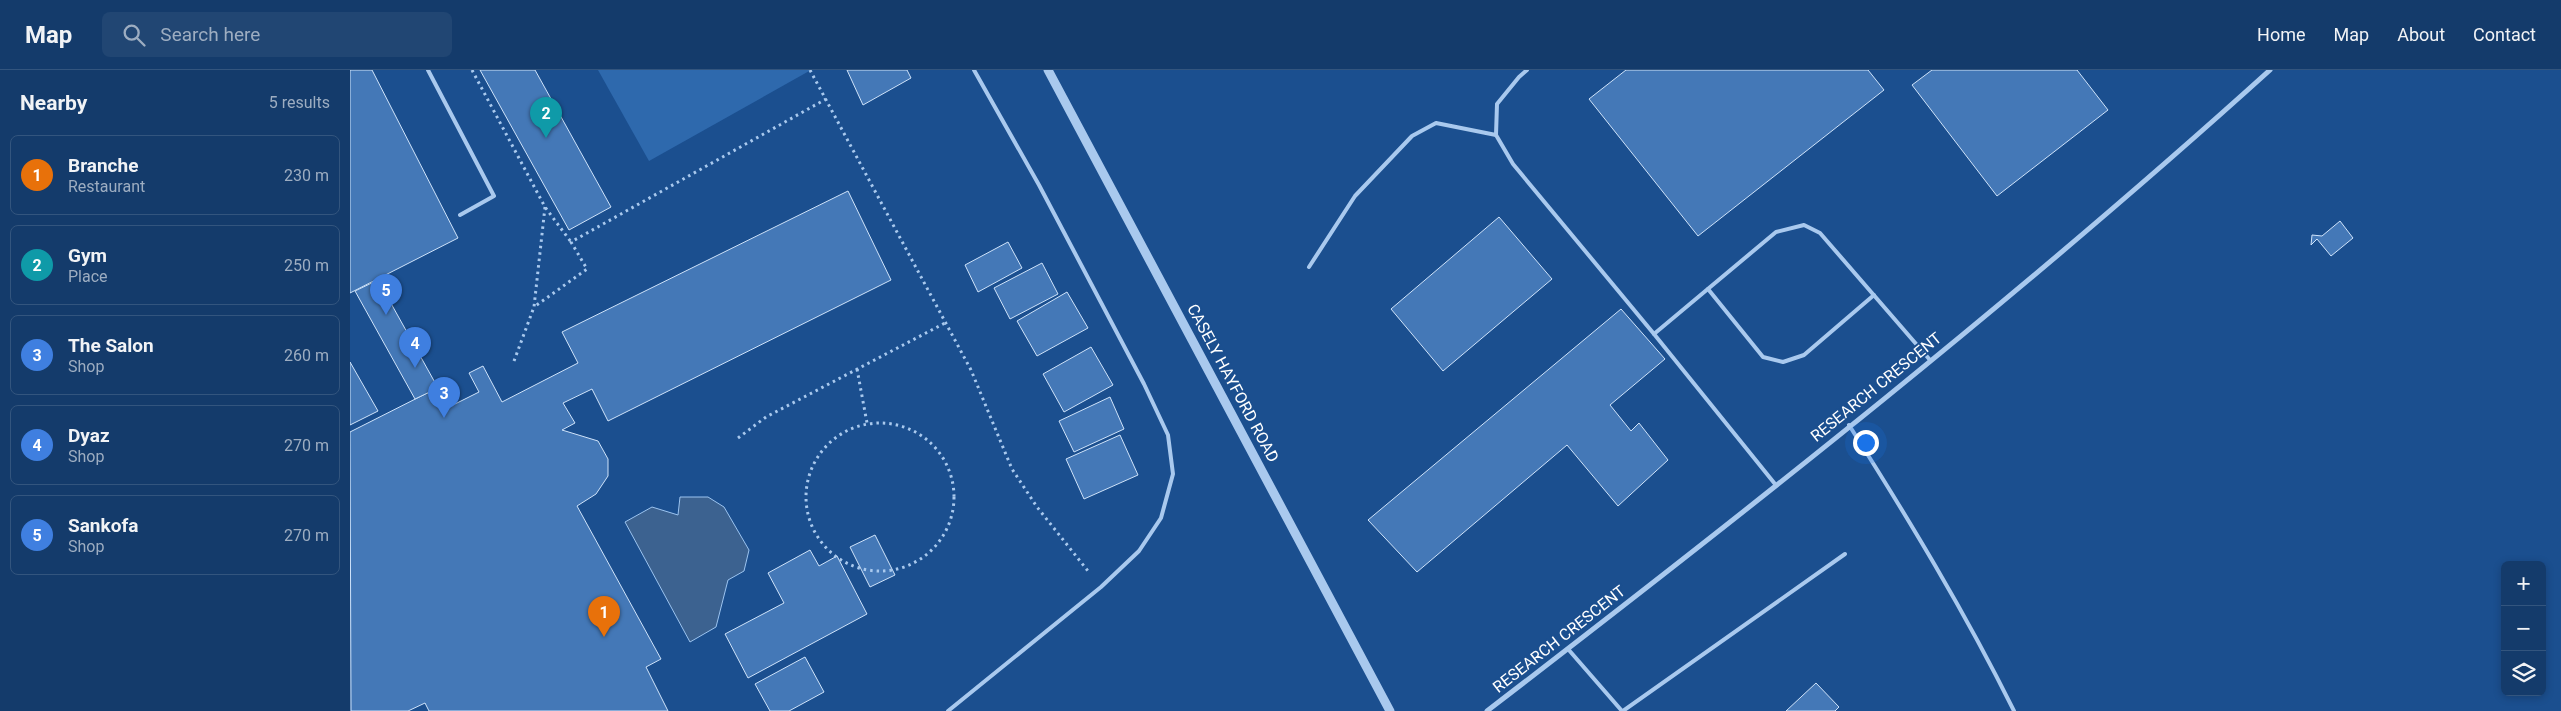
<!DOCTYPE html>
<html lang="en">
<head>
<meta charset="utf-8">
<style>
	body { margin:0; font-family:Roboto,sans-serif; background:#214673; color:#f1f3f6 }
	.controls { position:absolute; right:15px; bottom:15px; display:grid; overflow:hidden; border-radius:8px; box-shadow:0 2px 8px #0003 }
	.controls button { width:45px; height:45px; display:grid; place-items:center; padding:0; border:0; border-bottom:1px solid #33557e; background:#143b6b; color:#f1f3f6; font:25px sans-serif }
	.you { position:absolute; left:1515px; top:372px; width:18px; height:18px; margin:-12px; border:4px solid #fff; border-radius:50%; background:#1a73e8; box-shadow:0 0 0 8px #1a73e833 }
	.badge { display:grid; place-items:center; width:32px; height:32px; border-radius:50%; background:#ffd166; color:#fff; font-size:16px; font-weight:700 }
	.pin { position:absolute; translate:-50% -41px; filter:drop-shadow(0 1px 2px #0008) }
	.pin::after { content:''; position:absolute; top:26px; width:18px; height:15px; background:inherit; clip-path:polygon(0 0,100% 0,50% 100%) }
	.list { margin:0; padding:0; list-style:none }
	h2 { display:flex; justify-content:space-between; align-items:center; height:65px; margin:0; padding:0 20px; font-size:21px }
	h2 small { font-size:16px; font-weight:400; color:#9dadc1 }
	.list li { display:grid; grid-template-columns:32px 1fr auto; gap:15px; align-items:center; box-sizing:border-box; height:80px; margin:0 10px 10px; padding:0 10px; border:1px solid #33557e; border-radius:8px }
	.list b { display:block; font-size:19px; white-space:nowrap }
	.list p { margin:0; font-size:16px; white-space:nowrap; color:#9dadc1 }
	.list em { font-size:16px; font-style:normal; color:#9dadc1 }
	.icon { flex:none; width:28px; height:28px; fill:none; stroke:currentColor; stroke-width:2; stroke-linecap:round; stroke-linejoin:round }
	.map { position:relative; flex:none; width:2211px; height:641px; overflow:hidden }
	header { display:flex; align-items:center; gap:30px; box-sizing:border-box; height:70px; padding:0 25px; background:#143b6b; border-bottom:1px solid #33557e }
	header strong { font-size:24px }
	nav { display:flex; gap:28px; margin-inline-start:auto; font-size:18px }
	.search { width:350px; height:45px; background:#214673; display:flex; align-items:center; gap:12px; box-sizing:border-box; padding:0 18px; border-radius:8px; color:#9dadc1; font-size:19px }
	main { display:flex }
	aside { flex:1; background:#143b6b }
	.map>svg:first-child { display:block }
	.green { fill:#2e69ad }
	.water { fill:#3c6290; stroke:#9cc4f0 }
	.building { fill:#4478b7; stroke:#cfe3fa }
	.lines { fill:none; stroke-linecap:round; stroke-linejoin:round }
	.path { stroke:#a9c9ee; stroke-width:3; stroke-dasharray:2.5 4; stroke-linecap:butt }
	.service { stroke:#a9c9ee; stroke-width:4 }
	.minor { stroke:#a9c9ee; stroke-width:5 }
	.tertiary { stroke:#a9c9ee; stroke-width:9 }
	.labels { text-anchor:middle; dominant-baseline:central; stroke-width:4; stroke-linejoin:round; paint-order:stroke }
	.street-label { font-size:16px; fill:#fff; stroke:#1b4f8f }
</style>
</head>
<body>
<header>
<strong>Map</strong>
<div class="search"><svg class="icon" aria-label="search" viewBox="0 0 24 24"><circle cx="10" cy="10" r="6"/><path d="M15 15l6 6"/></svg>Search here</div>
<nav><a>Home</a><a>Map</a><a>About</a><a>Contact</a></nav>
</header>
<main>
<aside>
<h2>Nearby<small>5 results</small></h2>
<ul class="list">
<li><span class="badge" style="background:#e8710a">1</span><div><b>Branche</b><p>Restaurant</p></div><em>230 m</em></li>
<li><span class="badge" style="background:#0f9aa8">2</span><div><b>Gym</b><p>Place</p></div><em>250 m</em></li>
<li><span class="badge" style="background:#3f7fe0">3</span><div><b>The Salon</b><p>Shop</p></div><em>260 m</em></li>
<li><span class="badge" style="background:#3f7fe0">4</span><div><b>Dyaz</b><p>Shop</p></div><em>270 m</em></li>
<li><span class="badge" style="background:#3f7fe0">5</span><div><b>Sankofa</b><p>Shop</p></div><em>270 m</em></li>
</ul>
</aside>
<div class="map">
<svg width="2211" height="641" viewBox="0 0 2211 641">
	<rect width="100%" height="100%" fill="#1b4f8f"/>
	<path class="green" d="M 248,0 L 461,0 L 299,91 Z"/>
	<path class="water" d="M 330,427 L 358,427 L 374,437 L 399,480 L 394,501 L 378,510 L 366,557 L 340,572 L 275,452 L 302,437 L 328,445 Z"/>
	<g class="building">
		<path d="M 0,0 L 22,0 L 108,168 L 0,223 Z"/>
		<path d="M 130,0 L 185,0 L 261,137 L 219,160 Z"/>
		<path d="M 497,0 L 557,0 L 561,8 L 513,35 Z"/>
		<path d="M 1276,0 L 1518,0 L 1534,20 L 1348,166 L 1239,29 Z"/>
		<path d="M 1582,0 L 1727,0 L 1758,40 L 1647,126 L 1562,15 Z"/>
		<path d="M 498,121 L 541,210 L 258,351 L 242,319 L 213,333 L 225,353 L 212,360 L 248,371 L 258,389 L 258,406 L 246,424 L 227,436 L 311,589 L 296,597 L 318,641 L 79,641 L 75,633 L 58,641 L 1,641 L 0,362 L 95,314 L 105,334 L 129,322 L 119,303 L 133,296 L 152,332 L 228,293 L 212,262 Z"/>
		<path d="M 1149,147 L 1202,209 L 1093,301 L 1041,239 Z"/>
		<path d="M 1990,151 L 2003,168 L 1981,186 L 1967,169 L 1961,175 L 1962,165 L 1972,166 Z"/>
		<path d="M 658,172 L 672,198 L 628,222 L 615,195 Z"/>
		<path d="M 692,193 L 708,224 L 660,249 L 644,218 Z"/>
		<path d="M 28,210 L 88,318 L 65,329 L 5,221 Z"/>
		<path d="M 717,222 L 738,258 L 687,286 L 667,251 Z"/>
		<path d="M 1271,239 L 1315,289 L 1260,335 L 1281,361 L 1289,353 L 1318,390 L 1268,436 L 1217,375 L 1067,502 L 1018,450 Z"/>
		<path d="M 741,277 L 763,315 L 714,342 L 693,304 Z"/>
		<path d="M 0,292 L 28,341 L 0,355 Z"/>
		<path d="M 760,327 L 774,359 L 724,382 L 709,351 Z"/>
		<path d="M 770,365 L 788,405 L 734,429 L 716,389 Z"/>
		<path d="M 525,465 L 545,505 L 520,517 L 500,477 Z"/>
		<path d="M 460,480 L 469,496 L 487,486 L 517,544 L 398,608 L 375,564 L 434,533 L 418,503 Z"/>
		<path d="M 455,587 L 474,622 L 439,641 L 420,641 L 405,614 Z"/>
		<path d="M 1466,613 L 1489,637 L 1485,641 L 1436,641 Z"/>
	</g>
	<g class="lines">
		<g class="path">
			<path d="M 122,0 L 195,137 L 221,172"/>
			<path d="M 460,0 L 621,300 L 662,399 L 687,437 L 738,501"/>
			<path d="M 195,137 L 184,237 L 237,199 L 221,172 L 476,29"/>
			<path d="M 164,291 L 184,237"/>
			<path d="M 507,299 L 517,353"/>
			<circle cx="530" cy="427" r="74"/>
			<path d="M 388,368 L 416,347 L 595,253"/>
		</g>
		<g class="service">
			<path d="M 78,0 L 144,126 L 110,145"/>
			<path d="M 1177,0 L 1169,7 L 1147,34 L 1146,65 L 1163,94 L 1304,264 L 1425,414"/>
			<path d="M 959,197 L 1005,126 L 1062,66 L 1086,53 L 1146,65"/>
			<path d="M 1358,219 L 1413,287 L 1433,292 L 1454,285 L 1524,225"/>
			<path d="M 1304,264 L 1426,162 L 1454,155 L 1470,163 L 1580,290"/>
			<path d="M 1499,355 C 1558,448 1615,542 1664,641"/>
			<path d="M 1218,579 L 1272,641"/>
			<path d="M 598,641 L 751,517 L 789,481 L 811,448 L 823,404 L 818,365 L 794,314 L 689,115 L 624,0"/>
			<path d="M 1273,641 L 1495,484"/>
		</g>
		<path class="minor" d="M 1137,641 C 1404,436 1670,226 1920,0"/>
		<path class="tertiary" d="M 698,0 L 1040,641"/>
	</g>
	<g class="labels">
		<g class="street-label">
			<text transform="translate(883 313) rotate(62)">CASELY HAYFORD ROAD</text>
			<text transform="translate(1526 317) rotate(-39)">RESEARCH CRESCENT</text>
			<text transform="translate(1209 569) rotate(-38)">RESEARCH CRESCENT</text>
		</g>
	</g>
</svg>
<div class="controls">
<button>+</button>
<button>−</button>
<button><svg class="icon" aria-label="layers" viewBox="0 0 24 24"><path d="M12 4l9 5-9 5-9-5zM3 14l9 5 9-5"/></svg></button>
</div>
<div class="you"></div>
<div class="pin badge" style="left:254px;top:567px;background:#e8710a">1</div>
<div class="pin badge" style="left:196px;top:68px;background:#0f9aa8">2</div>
<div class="pin badge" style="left:94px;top:348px;background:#3f7fe0">3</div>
<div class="pin badge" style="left:65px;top:298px;background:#3f7fe0">4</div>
<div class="pin badge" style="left:36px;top:245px;background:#3f7fe0">5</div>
</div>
</main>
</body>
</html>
